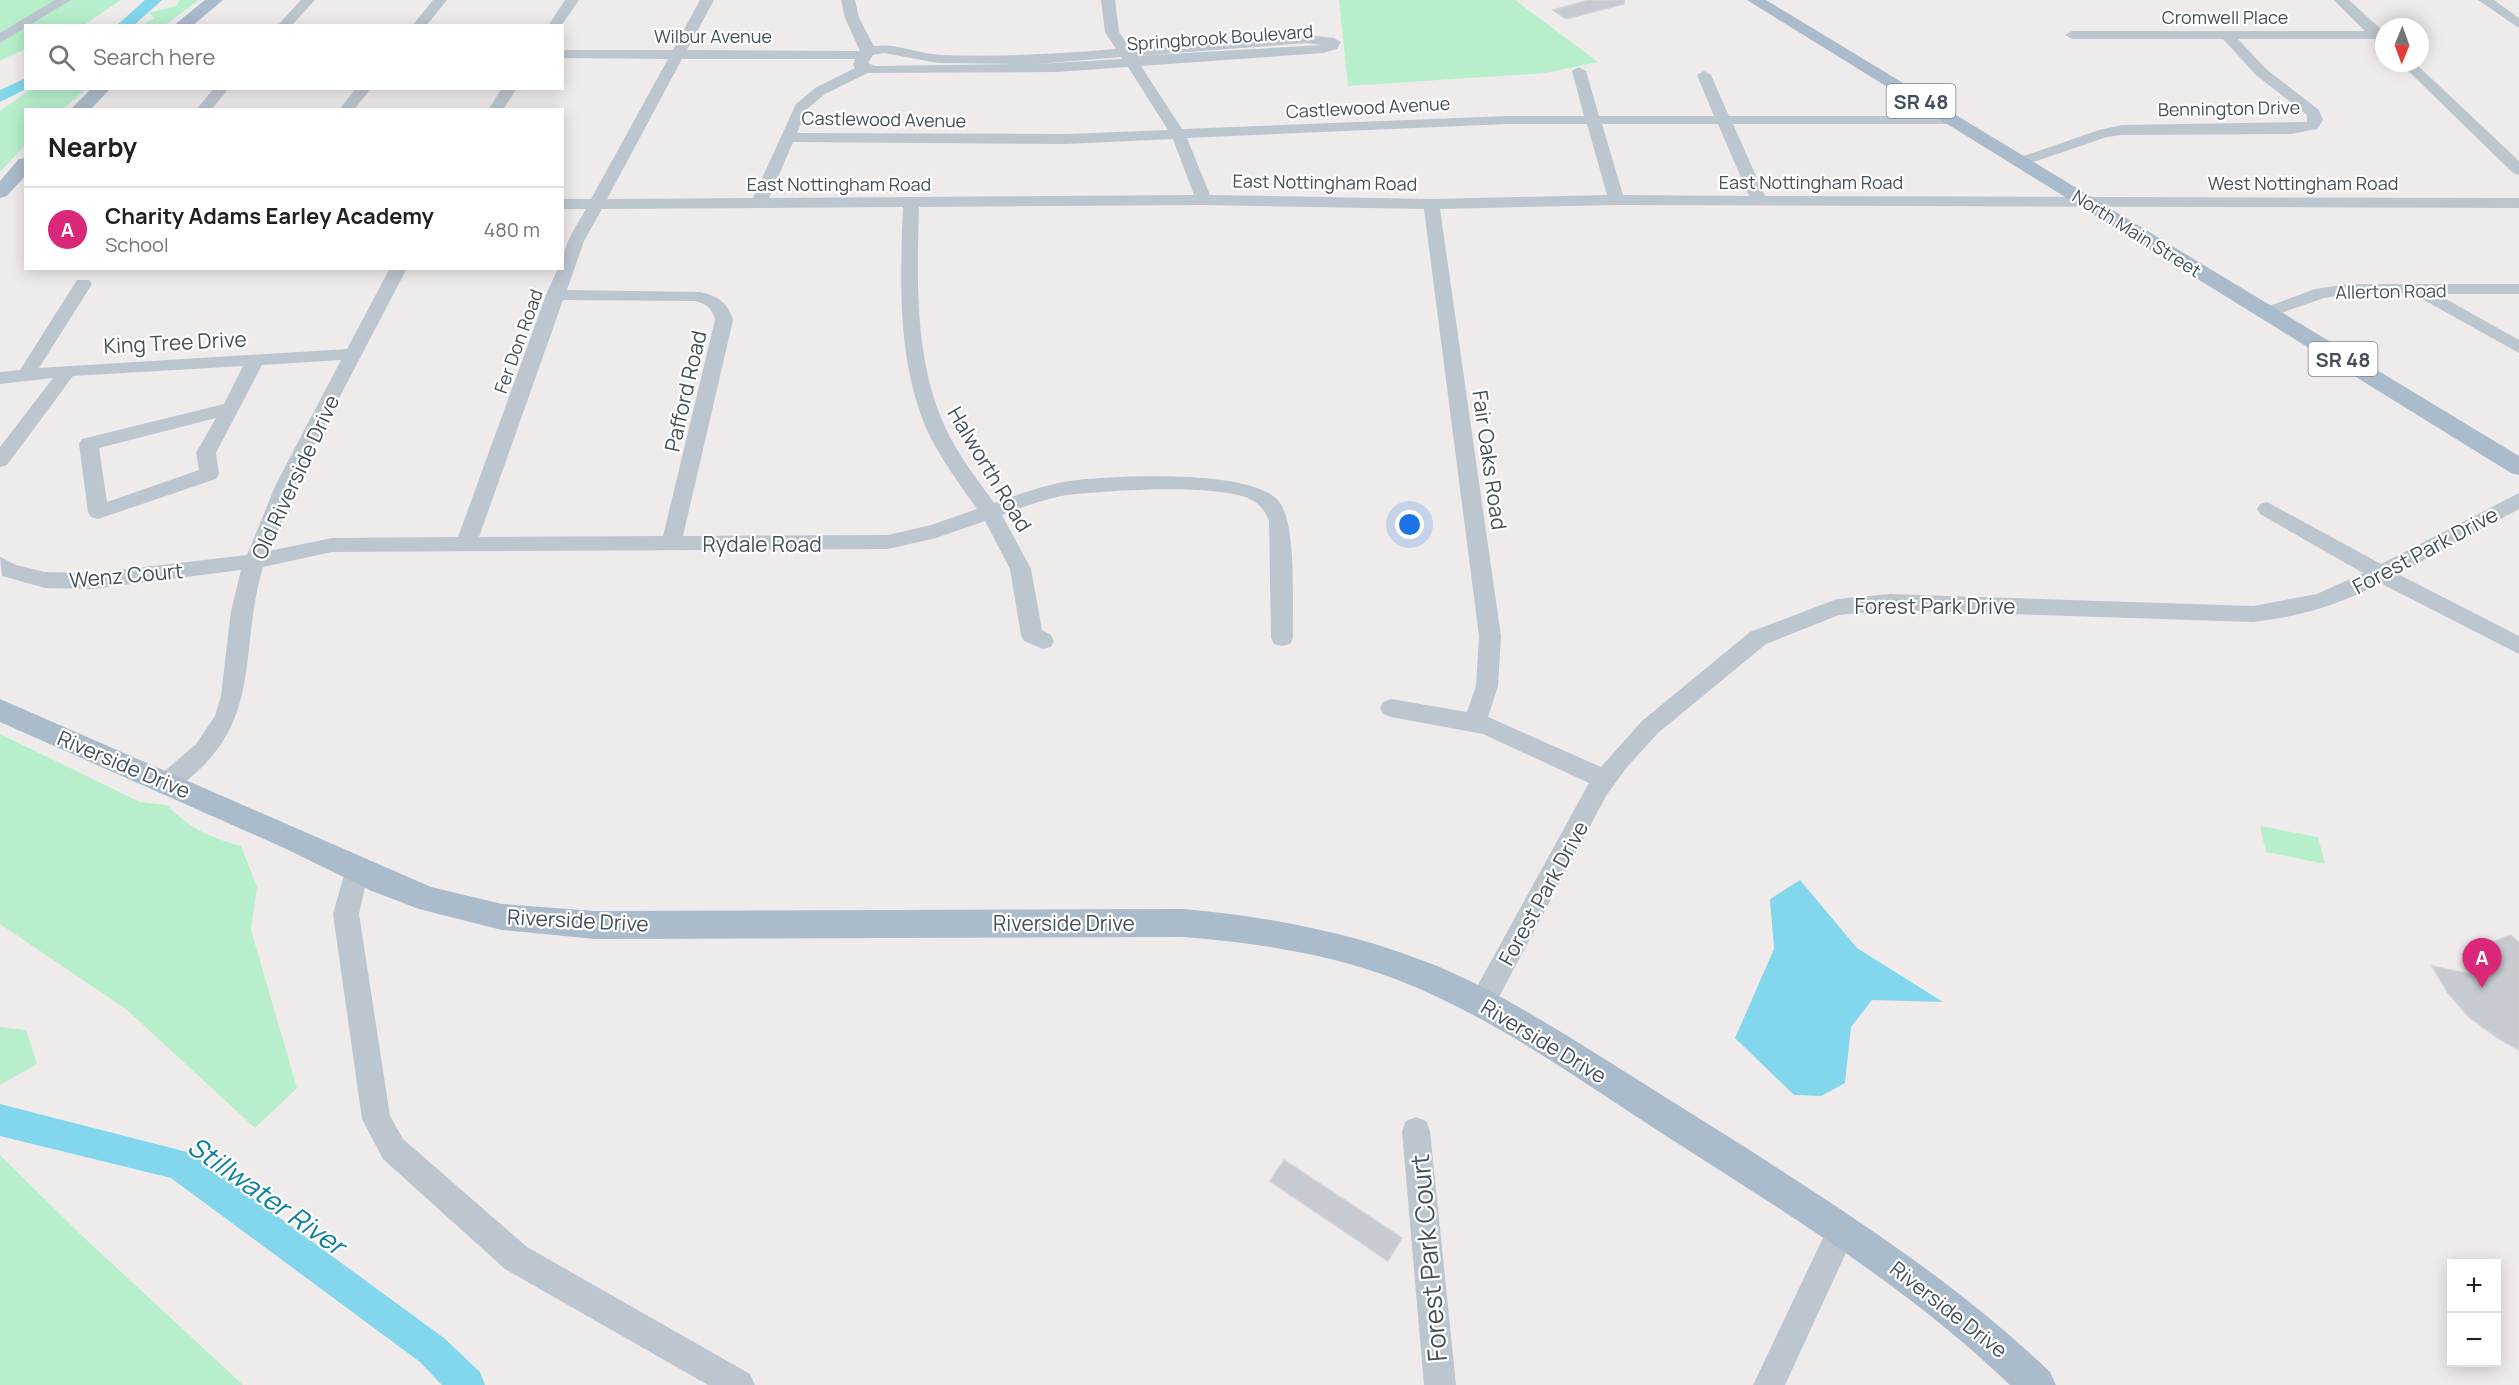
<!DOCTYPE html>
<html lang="en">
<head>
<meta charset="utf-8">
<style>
	body { margin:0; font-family:Manrope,sans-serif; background:#f2f2f2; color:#202124 }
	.controls { position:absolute; right:18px; bottom:18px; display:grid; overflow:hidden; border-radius:0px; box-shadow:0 3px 15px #0003 }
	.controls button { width:54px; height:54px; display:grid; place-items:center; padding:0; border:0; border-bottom:2px solid #e0e0e0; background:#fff; color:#202124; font:30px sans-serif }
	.compass { position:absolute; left:2375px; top:18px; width:54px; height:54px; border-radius:50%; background:#fff; box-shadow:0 3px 15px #0003; rotate:181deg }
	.you { position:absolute; left:1410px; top:525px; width:21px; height:21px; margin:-15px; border:4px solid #fff; border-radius:50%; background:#1a73e8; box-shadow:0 0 0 9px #1a73e833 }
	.badge { display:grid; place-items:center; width:39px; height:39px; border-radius:50%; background:#db2777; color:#fff; font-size:20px; font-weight:700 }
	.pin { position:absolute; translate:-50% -50px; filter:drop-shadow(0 2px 3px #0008) }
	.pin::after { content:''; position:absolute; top:32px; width:21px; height:18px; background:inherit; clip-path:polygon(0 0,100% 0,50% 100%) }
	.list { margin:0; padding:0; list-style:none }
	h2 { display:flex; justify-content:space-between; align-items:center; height:78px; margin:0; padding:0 24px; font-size:26px }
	h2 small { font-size:20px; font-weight:400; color:#757577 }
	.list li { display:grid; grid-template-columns:39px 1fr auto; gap:18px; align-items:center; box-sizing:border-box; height:84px; padding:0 24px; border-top:2px solid #e0e0e0 }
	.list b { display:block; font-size:22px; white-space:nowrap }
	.list p { margin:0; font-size:20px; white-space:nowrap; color:#757577 }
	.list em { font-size:20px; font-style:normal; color:#757577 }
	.icon { flex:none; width:33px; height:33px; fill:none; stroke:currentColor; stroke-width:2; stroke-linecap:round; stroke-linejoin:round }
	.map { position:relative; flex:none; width:2519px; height:1385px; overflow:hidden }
	.search { position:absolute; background:#fff; box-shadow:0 3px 15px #0003; left:24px; top:24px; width:540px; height:66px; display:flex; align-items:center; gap:15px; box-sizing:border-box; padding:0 21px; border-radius:0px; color:#757577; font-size:22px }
	.panel { position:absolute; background:#fff; box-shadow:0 3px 15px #0003; left:24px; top:108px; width:540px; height:162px; border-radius:0px }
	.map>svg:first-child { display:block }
	.green { fill:#b7efcc }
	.water { fill:#83d7ed }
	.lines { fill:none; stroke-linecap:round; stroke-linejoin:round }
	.river { fill:#83d7ed; fill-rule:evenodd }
	.building { fill:#c8cad1; stroke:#cfd2d8; stroke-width:1.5 }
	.minor { fill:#bcc6cf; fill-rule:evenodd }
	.major { fill:#abc; fill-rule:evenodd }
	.labels { text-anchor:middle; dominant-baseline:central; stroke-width:4.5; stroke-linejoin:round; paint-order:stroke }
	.far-street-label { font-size:18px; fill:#444f59; stroke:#fff }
	.shield { fill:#fff; stroke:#7c848b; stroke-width:1.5 }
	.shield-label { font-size:20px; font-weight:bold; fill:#444f59 }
	.street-label { font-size:21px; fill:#444f59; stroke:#fff }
	.near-street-label { font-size:26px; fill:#444f59; stroke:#fff }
	.near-water-label { font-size:27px; font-style:italic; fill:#09809f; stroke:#fff }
</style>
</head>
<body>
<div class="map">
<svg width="2519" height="1385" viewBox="0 0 2519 1385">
	<rect width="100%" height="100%" fill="#efebeb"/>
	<g class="green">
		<path d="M 0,0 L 121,0 L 84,25 L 26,26 L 25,49 L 0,61 Z"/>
		<path d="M 180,0 L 199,0 L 165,25 L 142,25 L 155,18 L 149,13 L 176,6 Z"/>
		<path d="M 1339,0 L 1515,0 L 1598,62 L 1545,73 L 1348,86 Z"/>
		<path d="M 31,89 L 86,89 L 63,109 L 26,110 L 25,145 L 0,172 L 0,111 Z"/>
		<path d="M 0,734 L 140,802 L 167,805 C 189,828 211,838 241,846 L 257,887 L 251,930 L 297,1088 L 255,1128 L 126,1009 L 0,924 Z"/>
		<path d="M 2260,826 L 2318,837 L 2325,864 L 2266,852 Z"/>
		<path d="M 0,1027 L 26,1030 L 37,1064 L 0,1085 Z"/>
		<path d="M 0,1155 L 79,1233 L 243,1385 L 0,1385 Z"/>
	</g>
	<path class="water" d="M 1800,880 L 1857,948 L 1943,1002 L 1872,1000 L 1851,1027 L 1845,1083 L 1821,1096 L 1794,1095 L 1735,1038 L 1774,949 L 1770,899 Z"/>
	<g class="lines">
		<g class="river">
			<path d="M 145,0 L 162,0 L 133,26 L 116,26 Z"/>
			<path d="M 26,78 L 26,88 L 28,88 L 0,102 L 0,90 Z"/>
			<path d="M 0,1104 L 191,1153 L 444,1338 L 480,1372 L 485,1385 L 442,1385 L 420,1362 L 171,1178 L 0,1136 Z"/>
		</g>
	</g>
	<g class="building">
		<path d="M 1589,0 L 1624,0 L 1624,4 L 1566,19 L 1553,10 Z"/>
		<path d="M 2511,935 L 2519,943 L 2519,1050 L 2498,1038 L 2469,1017 L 2448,993 L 2432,966 L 2488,978 L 2463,954 Z"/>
		<path d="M 1284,1160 L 1402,1238 L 1388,1261 L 1270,1181 Z"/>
	</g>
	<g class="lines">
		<g class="minor">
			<path d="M 55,0 L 71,0 L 0,43 L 0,33 Z"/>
			<path d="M 301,0 L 315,0 L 291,26 L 277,26 Z"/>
			<path d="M 433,0 L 447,0 L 426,26 L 412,26 Z"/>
			<path d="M 565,0 L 579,0 L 561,26 L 548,26 Z"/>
			<path d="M 700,0 L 714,0 L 687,50 L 860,51 L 845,18 L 841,0 L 855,0 L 859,18 L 874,46 C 896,43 919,54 942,55 C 1000,57 1058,54 1116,49 L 1105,32 L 1101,0 L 1115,0 L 1119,32 L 1130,48 L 1307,35 L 1334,38 L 1341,42 L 1337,49 L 1323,53 L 1141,66 L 1182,129 L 1507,116 L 1584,116 L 1572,71 L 1579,67 L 1586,71 L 1599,116 L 1714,116 L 1697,75 L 1704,71 L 1711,75 L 1729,116 L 1952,116 L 1959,120 L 1952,124 L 1733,124 L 1765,196 L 2519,198 L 2519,208 L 1616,205 L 1440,209 L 1501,636 L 1498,686 L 1488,717 L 1601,767 L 1642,721 L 1750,632 L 1837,599 L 1890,594 L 2253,606 L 2317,594 L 2363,573 L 2260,514 L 2257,509 L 2260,504 L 2267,502 L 2381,564 L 2519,493 L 2519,509 L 2398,574 L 2519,636 L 2519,654 L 2380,583 C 2340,605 2299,617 2253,622 L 1890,610 L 1839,615 L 1766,644 L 1658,733 L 1627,767 L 1606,796 L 1491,1012 L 1482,1015 L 1473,1012 L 1469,1003 L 1473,994 L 1589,783 L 1483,734 L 1391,717 L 1383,714 L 1380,708 L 1383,702 L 1391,699 L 1467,712 L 1476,686 L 1479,636 L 1424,209 L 1204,205 L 919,207 C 917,281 914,360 946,429 C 959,456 977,479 994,503 C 1020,494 1049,483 1077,480 C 1118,476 1256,468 1280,503 C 1297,527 1292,606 1293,638 L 1290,644 L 1282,646 L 1274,644 L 1271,638 L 1269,521 C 1265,510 1259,503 1248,498 C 1210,484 1119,490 1077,494 C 1051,496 1026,506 1002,515 L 1031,569 L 1042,630 L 1051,635 L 1054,641 L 1051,647 L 1043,649 L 1024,641 L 1021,635 L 1010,569 L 985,521 L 936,538 L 888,549 L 332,552 L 263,567 C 239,646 263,718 191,777 C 181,786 173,793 160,789 L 156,782 L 160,775 L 196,744 L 215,716 L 221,696 L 231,611 L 241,570 L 93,589 L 45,588 L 2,576 L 0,557 L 16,565 L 45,572 L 93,573 L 247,555 L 276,484 L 341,360 L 262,365 L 216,453 L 219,474 L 216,479 L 98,519 L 91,517 L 88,512 L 79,444 L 82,439 L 224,404 L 243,366 L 73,376 L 7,465 L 0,467 L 0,447 L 53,378 L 0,384 L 0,372 L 20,370 L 77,280 L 89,280 L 92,284 L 39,368 L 347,349 L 390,268 L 407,268 L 313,448 L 269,551 L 332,538 L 458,537 L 546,295 L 558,268 L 562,268 C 562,246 575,228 586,209 L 562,209 L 562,199 L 591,199 L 668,59 L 562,58 L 562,50 L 673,50 ZM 1307,43 L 1322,45 L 1135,56 ZM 884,53 L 938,63 L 1021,64 L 875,66 L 868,63 L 873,55 ZM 1121,57 L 1122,59 L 1037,64 ZM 682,59 L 855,59 L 853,65 L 855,68 L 815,88 L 796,104 L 753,198 L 607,199 ZM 1128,67 L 1168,130 L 1066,134 L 797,133 L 807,109 L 825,94 L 868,73 L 1057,72 ZM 1507,124 L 1587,124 L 1607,195 L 1431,199 L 1210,195 L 1187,138 ZM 1602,124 L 1718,124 L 1749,196 L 1623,195 ZM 1173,139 L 1194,195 L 769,198 L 793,142 L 1066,144 ZM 903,207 C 900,281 897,358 926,428 C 939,457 959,483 977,509 L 931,525 L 888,535 L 683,536 L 733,320 C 728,302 717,296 700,292 L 567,290 L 584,241 L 602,209 ZM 563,300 L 694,301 C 706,303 712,308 715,320 L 663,536 L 479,537 ZM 216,418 L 196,453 L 199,470 L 107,502 L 99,448 Z"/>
			<path d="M 2334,0 L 2349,0 L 2384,32 L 2384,44 L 2374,39 L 2238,39 L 2266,69 L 2319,110 L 2323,120 L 2317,129 L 2291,134 L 2122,135 L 2107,137 L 2025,165 L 2020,167 L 2012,162 L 2015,159 L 2099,130 L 2122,125 L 2307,122 L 2307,115 L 2256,75 L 2223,39 L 2072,39 L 2065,35 L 2072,31 L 2365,31 Z"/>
			<path d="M 2478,0 L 2494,0 L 2519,18 L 2519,28 Z"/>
			<path d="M 2400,63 L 2415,63 L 2519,161 L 2519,175 L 2513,173 Z"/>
			<path d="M 214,88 L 229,88 L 211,110 L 196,110 Z"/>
			<path d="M 356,88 L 371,88 L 354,110 L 339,110 Z"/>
			<path d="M 502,88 L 517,88 L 503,110 L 488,110 Z"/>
			<path d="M 2348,284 L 2519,284 L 2519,294 L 2437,294 L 2519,340 L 2519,353 L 2413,294 L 2348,294 L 2324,298 L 2267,318 L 2258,313 L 2261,309 L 2315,289 Z"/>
			<path d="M 357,858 L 366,861 L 369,869 L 359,914 L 390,1116 L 403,1139 L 527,1247 L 750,1374 L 755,1385 L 708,1385 L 505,1269 L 383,1159 L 362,1119 L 333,914 L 348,861 Z"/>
			<path d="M 1416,1117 L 1426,1121 L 1430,1131 L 1456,1385 L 1424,1385 L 1402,1131 L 1406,1121 Z"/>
			<path d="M 1842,1214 L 1852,1219 L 1857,1229 L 1785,1385 L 1753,1385 L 1832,1219 Z"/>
		</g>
		<g class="major">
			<path d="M 205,0 L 223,0 L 192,26 L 173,26 Z"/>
			<path d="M 1747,0 L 1766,0 L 2519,456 L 2519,475 L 2511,473 Z"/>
			<path d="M 92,88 L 111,88 L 90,110 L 70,110 Z"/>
			<path d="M 26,158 L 26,175 L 7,196 L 0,198 L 0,181 L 19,159 Z"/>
			<path d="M 0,699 L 431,887 L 502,904 L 595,911 L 1184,909 C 1271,917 1356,933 1437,966 C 1490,988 1538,1018 1587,1048 C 1638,1080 1689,1112 1740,1144 C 1849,1214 1956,1282 2050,1372 L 2056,1385 L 2010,1385 C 1906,1285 1781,1210 1660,1132 C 1575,1077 1490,1015 1395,979 C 1328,953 1255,943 1184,937 L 595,939 L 502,930 L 419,909 L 372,891 L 282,847 L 0,722 Z"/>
		</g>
	</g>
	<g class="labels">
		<g class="far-street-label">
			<text x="2225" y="17">Cromwell Place</text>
			<text x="713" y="36">Wilbur Avenue</text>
			<text transform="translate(1220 37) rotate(-4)">Springbrook Boulevard</text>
			<text transform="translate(1368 107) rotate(-3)">Castlewood Avenue</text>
			<text transform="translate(2229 108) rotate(-1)">Bennington Drive</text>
			<text transform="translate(884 119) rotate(1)">Castlewood Avenue</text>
			<text transform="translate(1325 182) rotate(1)">East Nottingham Road</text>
			<text x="1811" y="182">East Nottingham Road</text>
			<text x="2303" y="183">West Nottingham Road</text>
			<text x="839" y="184">East Nottingham Road</text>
			<text transform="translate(2137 233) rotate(32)">North Main Street</text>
			<text transform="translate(2391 291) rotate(-1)">Allerton Road</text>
			<text transform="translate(518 341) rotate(-70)">Fer Don Road</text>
		</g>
		<g class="shield">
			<rect x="1886.5" y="84" width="69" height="34" rx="4.5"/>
			<rect x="2308.5" y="342" width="69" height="34" rx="4.5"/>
		</g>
		<g class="shield-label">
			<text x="1921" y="101">SR 48</text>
			<text x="2343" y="359">SR 48</text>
		</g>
		<g class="street-label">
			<text transform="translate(175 342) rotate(-3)">King Tree Drive</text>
			<text transform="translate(685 391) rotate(-77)">Pafford Road</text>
			<text transform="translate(1490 460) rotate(82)">Fair Oaks Road</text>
			<text transform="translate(990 469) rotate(59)">Halworth Road</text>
			<text transform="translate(295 477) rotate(-65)">Old Riverside Drive</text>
			<text x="762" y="544">Rydale Road</text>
			<text transform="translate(2425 550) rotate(-28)">Forest Park Drive</text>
			<text transform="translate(126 575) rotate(-5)">Wenz Court</text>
			<text x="1935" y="606">Forest Park Drive</text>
			<text transform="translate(124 764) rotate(23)">Riverside Drive</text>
			<text transform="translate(1543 893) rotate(-61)">Forest Park Drive</text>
			<text transform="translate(578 920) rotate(3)">Riverside Drive</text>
			<text x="1064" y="923">Riverside Drive</text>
			<text transform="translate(1544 1041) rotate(31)">Riverside Drive</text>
			<text transform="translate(1949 1309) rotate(38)">Riverside Drive</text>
		</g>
		<g class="near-street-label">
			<text transform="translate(1428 1258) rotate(-95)">Forest Park Court</text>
		</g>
		<g class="near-water-label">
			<text transform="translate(267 1195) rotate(35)">Stillwater River</text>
		</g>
	</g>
</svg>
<div class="controls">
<button>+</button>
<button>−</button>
</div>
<svg class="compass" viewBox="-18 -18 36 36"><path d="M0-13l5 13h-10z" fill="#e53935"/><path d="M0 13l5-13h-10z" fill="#757577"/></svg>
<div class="you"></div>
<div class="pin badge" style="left:2482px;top:988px">A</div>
<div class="search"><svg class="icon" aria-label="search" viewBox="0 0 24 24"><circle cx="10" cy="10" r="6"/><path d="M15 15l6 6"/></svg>Search here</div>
<section class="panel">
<h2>Nearby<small></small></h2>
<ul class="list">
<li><span class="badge">A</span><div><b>Charity Adams Earley Academy</b><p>School</p></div><em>480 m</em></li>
</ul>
</section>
</div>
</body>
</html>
